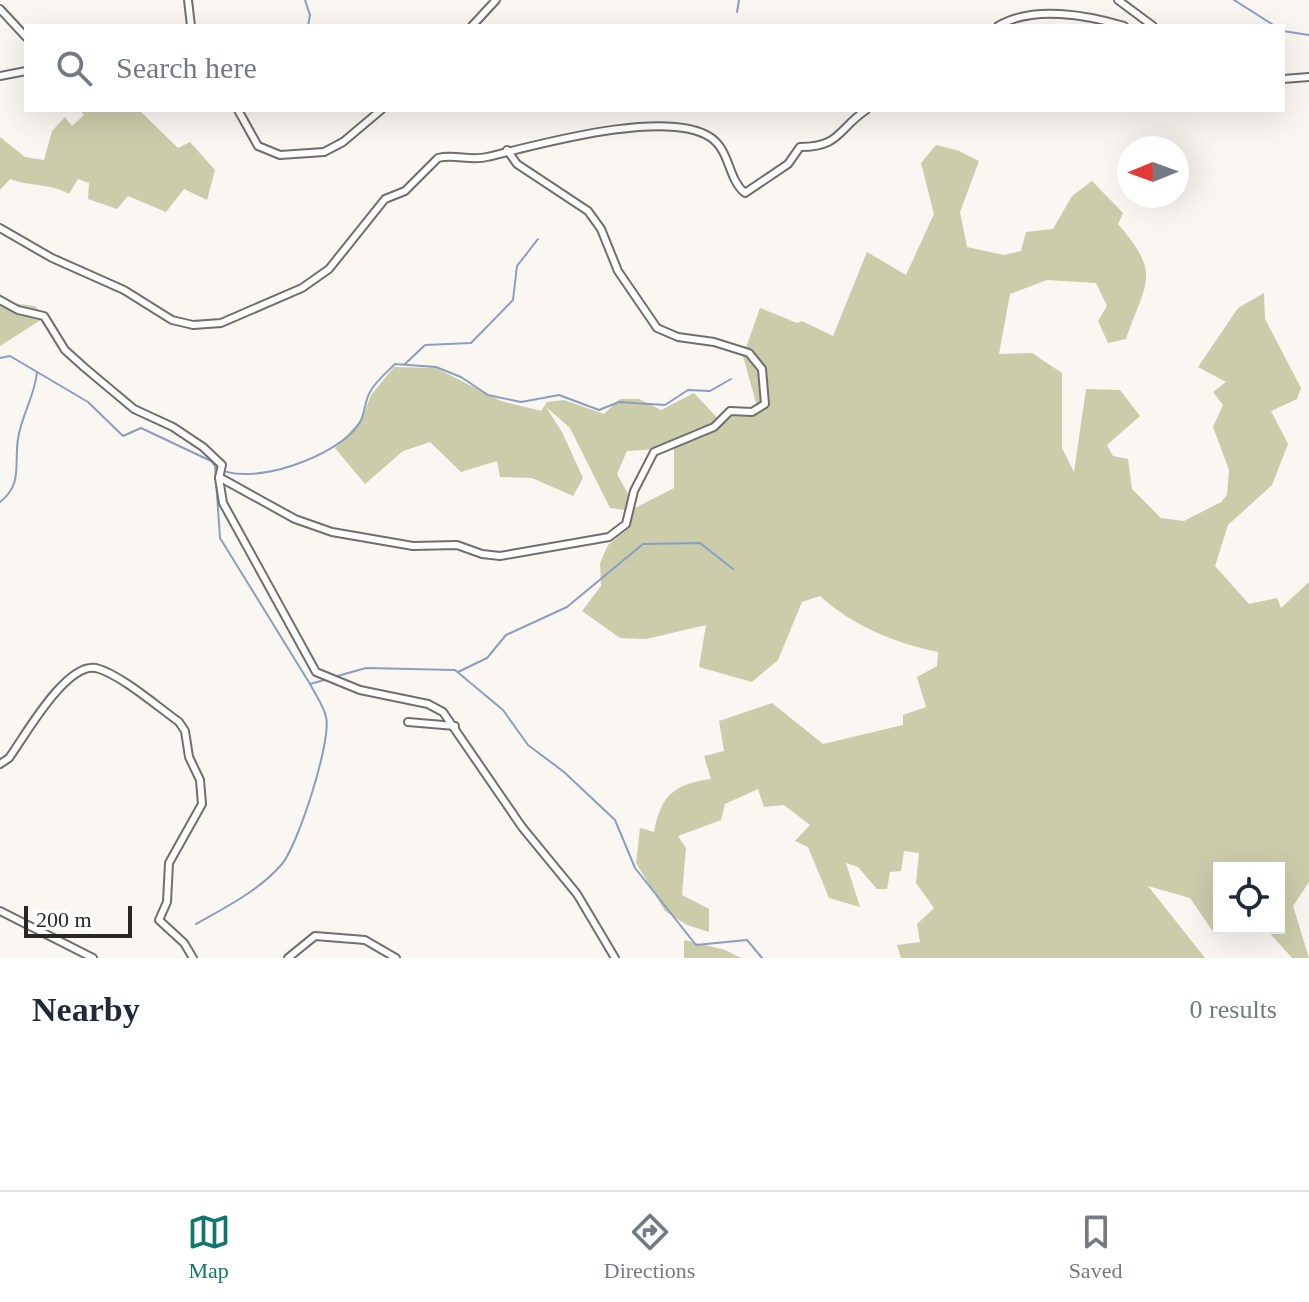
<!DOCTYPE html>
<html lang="en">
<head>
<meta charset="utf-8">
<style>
	body { margin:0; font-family:"Times New Roman",serif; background:#f2f2f3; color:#1f2937 }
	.controls { position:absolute; right:24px; bottom:24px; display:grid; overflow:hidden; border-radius:0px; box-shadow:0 8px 32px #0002 }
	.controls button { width:72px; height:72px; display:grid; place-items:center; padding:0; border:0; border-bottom:2px solid #e0e1e3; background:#fff; color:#1f2937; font:40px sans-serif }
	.compass { position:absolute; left:1117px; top:136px; width:72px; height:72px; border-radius:50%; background:#fff; box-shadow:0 8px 32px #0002; rotate:269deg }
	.scale { position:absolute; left:24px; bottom:20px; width:108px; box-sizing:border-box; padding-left:8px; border:4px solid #282726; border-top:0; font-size:22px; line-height:28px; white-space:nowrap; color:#282726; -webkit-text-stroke:6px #fff; paint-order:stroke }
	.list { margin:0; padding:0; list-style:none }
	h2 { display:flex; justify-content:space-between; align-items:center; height:104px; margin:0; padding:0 32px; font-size:34px }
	h2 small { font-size:26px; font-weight:400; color:#747a83 }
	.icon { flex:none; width:44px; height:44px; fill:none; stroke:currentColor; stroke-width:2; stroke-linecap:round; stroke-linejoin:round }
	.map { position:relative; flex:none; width:1309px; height:958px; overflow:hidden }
	.search { position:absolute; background:#fff; box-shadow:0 8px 32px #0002; left:24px; right:24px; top:24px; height:88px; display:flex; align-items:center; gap:20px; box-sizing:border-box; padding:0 28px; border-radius:0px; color:#747a83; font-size:30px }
	.sheet { height:232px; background:#fff }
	nav { display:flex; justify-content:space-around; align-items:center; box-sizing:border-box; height:112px; border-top:2px solid #e0e1e3; background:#fff; font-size:22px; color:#747a83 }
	nav a { display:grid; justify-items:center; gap:4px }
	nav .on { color:#0f766e }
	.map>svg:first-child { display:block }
	.green { fill:#caccaa }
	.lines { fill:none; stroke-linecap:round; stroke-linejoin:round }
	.stream { stroke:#8b9ec0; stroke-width:2 }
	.minor-casing { stroke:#726e6b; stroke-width:10 }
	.minor { stroke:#fff; stroke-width:6 }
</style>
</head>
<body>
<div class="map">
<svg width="1309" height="958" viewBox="0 0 1309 958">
	<rect width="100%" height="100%" fill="#faf6f2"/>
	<g class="green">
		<path d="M 80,110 L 139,110 L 178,148 L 190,142 L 215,170 L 207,200 L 184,189 L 166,212 L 128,196 L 117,209 L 88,199 L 89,183 L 78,179 L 69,194 C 51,183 31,187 10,179 L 0,190 L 0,137 L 25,157 L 44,160 L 52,131 L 65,117 L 72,126 L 84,115 Z"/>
		<path d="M 936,145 L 959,151 L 979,161 L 960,212 L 967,247 L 1004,255 L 1021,251 L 1026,232 L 1053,229 L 1072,196 L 1092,181 L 1123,213 L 1118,224 C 1162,275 1146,281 1126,339 L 1108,343 L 1098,321 L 1107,306 L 1096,283 L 1047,280 L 1010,294 L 999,354 L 1032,353 L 1062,373 L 1062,448 L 1074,472 L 1086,389 L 1120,390 L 1140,416 L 1107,445 L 1113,456 L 1128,459 L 1132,489 L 1161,518 L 1184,521 L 1221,502 L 1227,495 L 1229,470 L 1213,427 L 1223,405 L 1213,392 L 1226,382 L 1198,367 L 1238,308 L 1264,293 L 1265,319 L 1301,388 L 1297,399 L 1271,411 L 1288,444 L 1272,485 L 1228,525 L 1215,566 L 1249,604 L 1277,598 L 1281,608 L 1309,582 L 1309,882 L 1293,906 L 1309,958 L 1292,958 L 1265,928 L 1279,928 L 1279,868 L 1219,868 L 1219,927 L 1214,933 L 1190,898 L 1148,886 L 1205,958 L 901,958 L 897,945 L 920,942 L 917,924 L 934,908 L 916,883 L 919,853 L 904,851 L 901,871 L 890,872 L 887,889 L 877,889 L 858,867 L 846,863 L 860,907 L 829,898 L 808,847 L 795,841 L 810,825 L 784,805 L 764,807 L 758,789 L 725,804 L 721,820 L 678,836 L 686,848 L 682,895 L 709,909 L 709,932 L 687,925 L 665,911 L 636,863 L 640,828 L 654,832 C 661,795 674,784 711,779 L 704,756 L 724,751 L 719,721 L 772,703 L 823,744 L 903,725 L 903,715 L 926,707 L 917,677 L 937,666 L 938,652 C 895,643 853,626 820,596 L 802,602 L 778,660 L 752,682 L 699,667 L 706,625 L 646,639 L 620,638 L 582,611 L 601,586 L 600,563 L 608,545 L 628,529 L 635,508 L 674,488 L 674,448 L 627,451 L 617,474 L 628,494 L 625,510 L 610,508 L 570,428 L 546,407 L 562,432 L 583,478 L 573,496 L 532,478 L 500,477 L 497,461 L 461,472 L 430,442 L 403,451 L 365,484 L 335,448 L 362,419 L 371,395 L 394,367 L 436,368 L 501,401 L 541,411 L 547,402 L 564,400 L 604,414 L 620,399 L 639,399 L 661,410 L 694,393 L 723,424 L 733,414 L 758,410 L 743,356 L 760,308 L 797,323 L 802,321 L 833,336 L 867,252 L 906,275 L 934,214 L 921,163 Z"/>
		<path d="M 0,293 L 5,302 L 34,306 L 47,316 L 0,346 Z"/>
		<path d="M 684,940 L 725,950 L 741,958 L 684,958 Z"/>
	</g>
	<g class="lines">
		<g class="stream">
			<path d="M 305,0 L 310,15 L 308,26"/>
			<path d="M 1234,0 L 1275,26"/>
			<path d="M 737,12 L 739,0"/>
			<path d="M 1283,31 L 1309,35"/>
			<path d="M 0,358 L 10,356 L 88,402 L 123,436 L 141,428 L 211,461 L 215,466 L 220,538 L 310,684 L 328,679"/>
			<path d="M 405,364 L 425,345 L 471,343 L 513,300 L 517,266 L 538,239"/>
			<path d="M 215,467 C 248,489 341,456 360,422 C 365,413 365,400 370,392 C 375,382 387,372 395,364 L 436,367 L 461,377 L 488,395 L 521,402 L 559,395 L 599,410 L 619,402 L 665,405 L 688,390 L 710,391 L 731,379"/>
			<path d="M 0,502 C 23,485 14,463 18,439 C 21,416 35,396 37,372"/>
			<path d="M 458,672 L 487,658 L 506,635 L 567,607 L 643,544 L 700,543 L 733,569"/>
			<path d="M 334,677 L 366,668 L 455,670 L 503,710 L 528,745 L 564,772 L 615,820 L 635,868 L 696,945 L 747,940 L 762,958"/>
			<path d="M 196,924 C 226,907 260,890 282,864 C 298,845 332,740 326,717 C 324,706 315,694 310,684"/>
		</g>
		<defs>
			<g id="minor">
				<path d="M 188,0 L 191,26"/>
				<path d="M 1118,0 L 1153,26"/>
				<path d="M 0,9 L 26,37"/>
				<path d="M 472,26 L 496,0"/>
				<path d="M 998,26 C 1033,5 1087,15 1124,26"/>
				<path d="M 0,76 L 26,71"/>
				<path d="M 1283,79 L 1309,77"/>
				<path d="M 238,110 L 258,146 L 280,155 L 324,152 L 343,142 L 381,110"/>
				<path d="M 0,228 L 52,258 L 124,290 L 172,320 L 193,325 L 221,323 L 302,288 L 329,269 L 385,199 L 405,191 L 438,158 C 454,154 471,161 487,157 C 537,145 666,108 710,137 C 731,151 727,178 745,193 L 788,164 L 800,147 C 840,147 837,130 866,110"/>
				<path d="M 0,300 L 18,310 L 44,316 L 65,350 L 85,368 L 134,409 L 173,427 L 203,447 L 222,465 L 219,478 L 223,503 L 316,672 L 360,690 L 428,704 L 443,712 L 522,827 L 577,894 L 615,958"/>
				<path d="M 219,477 L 295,519 L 332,532 L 413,546 L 457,545 L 482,554 L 500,556 L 609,537 L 626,524 L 634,491 L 654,452 L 714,427 L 730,411 L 752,412 L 765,404 L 762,369 L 749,353 L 714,342 L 678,337 L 657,328 L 618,271 L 601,229 L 588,211 L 517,164 L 507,150"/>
				<path d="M 408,722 L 455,726"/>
				<path d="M 0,764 L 9,758 C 25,736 66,662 96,668 C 120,674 158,707 179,722 L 185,731 L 189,757 L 200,780 L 202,804 L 169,863 L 167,902 L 159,920 L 184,943 L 193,958"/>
				<path d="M 0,911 L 93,958"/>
				<path d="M 288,958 L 315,936 L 365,940 L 396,958"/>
			</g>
		</defs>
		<use href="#minor" class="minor-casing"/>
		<use href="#minor" class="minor"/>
	</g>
</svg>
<div class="controls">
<button><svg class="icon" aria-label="locate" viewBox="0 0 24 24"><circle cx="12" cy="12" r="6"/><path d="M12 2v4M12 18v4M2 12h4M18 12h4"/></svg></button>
</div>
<svg class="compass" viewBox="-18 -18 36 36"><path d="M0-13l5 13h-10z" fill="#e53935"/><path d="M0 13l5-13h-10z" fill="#747a83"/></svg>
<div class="scale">200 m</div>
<div class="search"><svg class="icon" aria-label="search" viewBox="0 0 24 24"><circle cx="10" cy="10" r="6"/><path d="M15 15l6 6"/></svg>Search here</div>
</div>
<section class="sheet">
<h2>Nearby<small>0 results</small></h2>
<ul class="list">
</ul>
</section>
<nav>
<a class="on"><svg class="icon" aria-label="map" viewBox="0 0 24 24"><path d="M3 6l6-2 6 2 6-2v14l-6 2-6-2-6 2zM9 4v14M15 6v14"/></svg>Map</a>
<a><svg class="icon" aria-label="directions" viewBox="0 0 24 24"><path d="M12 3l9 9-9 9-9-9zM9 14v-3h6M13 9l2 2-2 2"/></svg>Directions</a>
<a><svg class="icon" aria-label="saved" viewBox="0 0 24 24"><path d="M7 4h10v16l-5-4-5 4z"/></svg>Saved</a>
</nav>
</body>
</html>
